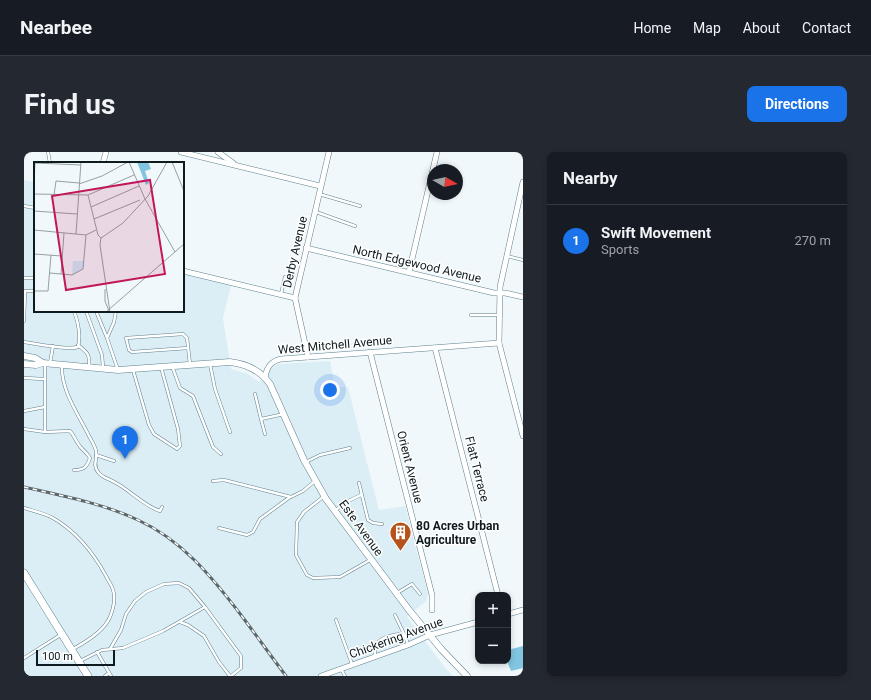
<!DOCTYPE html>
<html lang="en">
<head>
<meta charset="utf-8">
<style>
	body { margin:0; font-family:Roboto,sans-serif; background:#242831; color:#f1f3f6 }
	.controls { position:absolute; right:12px; bottom:12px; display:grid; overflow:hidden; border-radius:8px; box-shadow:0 2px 6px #0003 }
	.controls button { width:36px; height:36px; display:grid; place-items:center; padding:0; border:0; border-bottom:1px solid #363941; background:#171b24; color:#f1f3f6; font:20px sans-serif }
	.compass { position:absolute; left:403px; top:12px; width:36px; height:36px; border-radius:50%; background:#171b24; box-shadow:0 2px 6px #0003; rotate:99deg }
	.scale { position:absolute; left:12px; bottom:10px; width:79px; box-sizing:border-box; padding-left:4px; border:2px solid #0d1b20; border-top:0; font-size:11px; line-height:14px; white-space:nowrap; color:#0d1b20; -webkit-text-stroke:3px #fff; paint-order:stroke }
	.you { position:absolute; left:306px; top:238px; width:14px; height:14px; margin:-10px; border:3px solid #fff; border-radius:50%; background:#1a73e8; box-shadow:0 0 0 6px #1a73e833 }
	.badge { display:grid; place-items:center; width:26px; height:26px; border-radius:50%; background:#1a73e8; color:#fff; font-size:13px; font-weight:700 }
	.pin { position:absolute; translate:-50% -33px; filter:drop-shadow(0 1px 2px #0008) }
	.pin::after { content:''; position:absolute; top:21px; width:14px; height:12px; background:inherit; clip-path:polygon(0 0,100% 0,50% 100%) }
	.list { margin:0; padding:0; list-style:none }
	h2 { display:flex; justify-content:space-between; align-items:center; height:52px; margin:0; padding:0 16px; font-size:17px }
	h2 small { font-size:13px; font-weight:400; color:#9ea1a6 }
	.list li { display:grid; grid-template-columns:26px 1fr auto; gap:12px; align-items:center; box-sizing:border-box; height:72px; padding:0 16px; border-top:1px solid #363941 }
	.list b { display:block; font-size:15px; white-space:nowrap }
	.list p { margin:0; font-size:13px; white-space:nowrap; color:#9ea1a6 }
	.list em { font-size:13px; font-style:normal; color:#9ea1a6 }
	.map { position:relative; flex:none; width:499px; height:524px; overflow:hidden; border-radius:8px }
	header { display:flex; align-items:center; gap:24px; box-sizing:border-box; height:56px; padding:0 20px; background:#171b24; border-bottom:1px solid #363941 }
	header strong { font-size:19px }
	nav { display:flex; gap:22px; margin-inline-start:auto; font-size:14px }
	.intro { display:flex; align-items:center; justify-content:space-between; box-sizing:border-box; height:96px; padding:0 24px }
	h1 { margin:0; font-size:28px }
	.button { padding:10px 18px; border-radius:8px; background:#1a73e8; color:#fff; font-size:14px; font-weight:700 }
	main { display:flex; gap:24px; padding:0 24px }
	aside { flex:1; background:#171b24; border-radius:8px; box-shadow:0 2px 6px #0003 }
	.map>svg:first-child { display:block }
	.built { fill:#dceef5 }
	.forest { fill:#81c5e0 }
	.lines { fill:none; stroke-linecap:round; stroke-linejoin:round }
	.service-casing { stroke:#5e808e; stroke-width:3.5 }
	.minor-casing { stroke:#5e808e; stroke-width:6 }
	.tertiary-casing { stroke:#5e808e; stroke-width:7 }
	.secondary-casing { stroke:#5e808e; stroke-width:8 }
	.service { stroke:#fff; stroke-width:2.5 }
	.minor { stroke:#fff; stroke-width:5 }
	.tertiary { stroke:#fff; stroke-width:6 }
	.secondary { stroke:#fff; stroke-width:7 }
	.rail-casing { stroke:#5b676b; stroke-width:3 }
	.rail { stroke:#fff; stroke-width:1.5; stroke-dasharray:4.5; stroke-linecap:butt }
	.labels { text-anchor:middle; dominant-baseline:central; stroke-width:3; stroke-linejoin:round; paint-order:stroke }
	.street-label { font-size:12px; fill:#0d1b20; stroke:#fff }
	.poi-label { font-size:12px; font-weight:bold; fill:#0d1b20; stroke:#fff; text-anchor:start }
	.inset-road { fill:none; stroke:#95a0a3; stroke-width:1 }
	.view { fill:#c2185b; fill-opacity:0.15; stroke:#c2185b; stroke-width:2 }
	.inset-edge { fill:none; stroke:#0d1b20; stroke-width:2 }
</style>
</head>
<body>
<header>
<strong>Nearbee</strong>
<nav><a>Home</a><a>Map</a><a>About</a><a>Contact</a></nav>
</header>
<div class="intro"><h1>Find us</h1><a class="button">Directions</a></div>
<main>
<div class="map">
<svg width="499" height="524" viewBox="0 0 499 524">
	<rect width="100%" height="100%" fill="#f0f8fb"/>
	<path class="built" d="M 0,28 L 11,30 L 11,159 L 159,159 L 159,119 L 194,128 L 207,134 L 199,166 L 207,217 L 224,222 L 235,230 L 253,212 L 306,209 L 311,235 L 324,235 L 355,358 L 381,354 L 404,442 L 402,449 L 383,465 L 422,517 L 429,524 L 0,524 Z"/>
	<path class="forest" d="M 499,494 L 499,516 L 487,519 L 483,509 L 484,509 L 484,498 Z"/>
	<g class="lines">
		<defs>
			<g id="service">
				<path d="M 24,0 L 26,11"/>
				<path d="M 295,42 L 336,54"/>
				<path d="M 0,54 L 11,56"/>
				<path d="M 292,60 L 331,74"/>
				<path d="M 483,104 L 499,108"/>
				<path d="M 0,126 L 11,126"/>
				<path d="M 257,142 L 261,125"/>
				<path d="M 62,159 L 78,203 L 79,215"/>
				<path d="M 72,159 L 83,186"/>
				<path d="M 92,159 L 90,170 L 83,186 L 94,218"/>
				<path d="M 447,163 L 475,163"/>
				<path d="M 0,169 L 1,139 L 11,139"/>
				<path d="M 0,190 C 11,192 44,198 54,195 C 57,184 54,170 50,159"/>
				<path d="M 54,193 C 64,201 66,202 65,216"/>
				<path d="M 164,196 L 108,200 L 105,198 L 102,186 L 159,182 L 163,186 L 166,212"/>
				<path d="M 26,211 L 29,194"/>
				<path d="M 186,212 L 191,237 L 206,280"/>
				<path d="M 38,214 C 37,238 54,262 64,282 C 67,288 71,294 72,299 C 74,306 68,313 74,320 C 78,326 86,327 92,331 C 107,339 120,354 136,359 L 138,355"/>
				<path d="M 148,214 L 156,236 L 169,244 L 189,295 L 197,302"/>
				<path d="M 109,218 L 125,273 L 130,282 L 153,297 L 156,294 L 154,277 L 137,215"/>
				<path d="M 0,226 L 20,227"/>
				<path d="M 231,242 L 237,267 L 260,262"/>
				<path d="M 0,259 L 21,255"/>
				<path d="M 237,267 L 241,282"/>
				<path d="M 0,277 L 21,280 L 46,279 C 50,283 51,288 55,293 C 58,298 63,300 66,306 C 63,315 60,318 50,318"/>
				<path d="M 21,280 L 21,212"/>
				<path d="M 72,303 L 90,309"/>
				<path d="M 282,310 L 296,303 L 326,296"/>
				<path d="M 189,329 L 200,328 L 267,345 L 279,339 L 291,329"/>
				<path d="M 335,331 L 344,368 L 349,371 L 358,372"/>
				<path d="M 299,345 L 280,360 L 273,370 L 272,403 L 283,423 L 289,426 L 316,425 L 346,408"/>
				<path d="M 0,356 C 9,359 20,361 29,366 C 53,380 69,400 82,424 C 84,429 88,433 89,438 C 92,446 89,458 86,465 C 80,479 62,490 49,497"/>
				<path d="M 311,359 L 320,351 L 337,343"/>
				<path d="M 195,376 L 223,383 L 229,380 L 236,367 L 266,345"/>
				<path d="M 373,441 L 388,432 L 396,442"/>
				<path d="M 371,463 L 381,484"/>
				<path d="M 312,468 L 328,512"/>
				<path d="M 156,470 L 164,473 L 180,484 L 195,510 L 206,524"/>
				<path d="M 86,497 L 97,478 L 102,462 L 111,449 L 122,440 L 140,432 L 155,431 L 165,436 L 181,455 L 217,504 L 217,516 L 207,524"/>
				<path d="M 73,500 L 87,524"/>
				<path d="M 351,504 C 349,491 358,485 370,483 C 373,482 377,482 380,484 C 382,485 383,490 384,492"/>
				<path d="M 0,506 L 38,482"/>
				<path d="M 56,509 L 78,498 L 99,496 L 139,479 L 181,455"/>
				<path d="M 317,517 L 321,524"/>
				<path d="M 81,524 L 85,521"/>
			</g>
			<g id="minor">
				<path d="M 157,0 L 296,34"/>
				<path d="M 194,0 L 209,11"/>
				<path d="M 79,11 L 82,0"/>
				<path d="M 499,30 L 476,135 L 475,191 L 499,284"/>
				<path d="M 282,96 L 470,141 L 481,141 L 499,145"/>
				<path d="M 159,119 L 271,146"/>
				<path d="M 385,120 L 413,0"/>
				<path d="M 411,196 L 474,443"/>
				<path d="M 346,200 L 408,443 L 408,458"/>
				<path d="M 284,205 L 271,146 L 305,0"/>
				<path d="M 241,225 C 243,215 247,209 257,207 L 475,191"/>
				<path d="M 484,462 L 499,458"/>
				<path d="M 297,524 L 384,493 L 406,483 L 454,470"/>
			</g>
			<g id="tertiary">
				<path d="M 0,204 L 11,206 L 19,211"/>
				<path d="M 0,212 L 12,213 L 19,211 L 94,218 L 206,210 C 223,212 236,218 246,232 L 280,308 L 302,347 L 385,458 L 418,498 L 443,524"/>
			</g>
			<path id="secondary" d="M 0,421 L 64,524"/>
		</defs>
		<use href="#service" class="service-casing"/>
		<use href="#minor" class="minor-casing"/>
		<use href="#tertiary" class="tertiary-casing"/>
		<use href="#secondary" class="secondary-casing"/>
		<use href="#service" class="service"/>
		<use href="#minor" class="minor"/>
		<use href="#tertiary" class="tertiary"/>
		<use href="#secondary" class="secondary"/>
		<defs>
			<path id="rail" d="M 0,335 C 38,344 78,351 114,368 C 158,388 188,425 217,463 C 232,483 247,504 262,524"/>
		</defs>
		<use href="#rail" class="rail-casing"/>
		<use href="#rail" class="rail"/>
	</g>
	<defs>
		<symbol id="building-pin" viewBox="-11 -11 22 30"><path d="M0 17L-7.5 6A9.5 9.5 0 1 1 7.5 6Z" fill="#b6531c" stroke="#fff"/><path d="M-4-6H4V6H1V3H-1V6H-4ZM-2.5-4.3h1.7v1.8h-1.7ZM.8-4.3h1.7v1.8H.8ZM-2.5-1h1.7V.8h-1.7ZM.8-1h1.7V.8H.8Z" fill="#fff"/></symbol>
	</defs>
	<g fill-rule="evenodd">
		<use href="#building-pin" x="364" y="368" width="25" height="34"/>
	</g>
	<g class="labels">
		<g class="street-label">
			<text transform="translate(271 100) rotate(-77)">Derby Avenue</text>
			<text transform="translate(393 112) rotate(13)">North Edgewood Avenue</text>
			<text transform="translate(311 193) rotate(-5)">West Mitchell Avenue</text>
			<text transform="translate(386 315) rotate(76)">Orient Avenue</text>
			<text transform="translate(453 317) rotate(76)">Flatt Terrace</text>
			<text transform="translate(337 376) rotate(54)">Este Avenue</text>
			<text transform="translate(372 486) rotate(-20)">Chickering Avenue</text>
		</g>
		<g class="poi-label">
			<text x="392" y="374">80 Acres Urban<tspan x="392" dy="14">Agriculture</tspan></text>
		</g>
	</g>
	<g transform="translate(10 10)">
		<rect width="150" height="150" fill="#f0f8fb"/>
		<path d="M 39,99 L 50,99 L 49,107 L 38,113 Z" fill="#caecfb"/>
		<path d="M 103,0 L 114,0 L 117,7 L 111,9 L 115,21 L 112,23 Z" fill="#81c5e0"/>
		<path class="inset-road" d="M 95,0 L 111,37 L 141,90M 138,0 L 150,29M 1,1 L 47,3M 0,22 L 1,0M 45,22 L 68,14 L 94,0M 0,32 L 54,33 L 100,13M 20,33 L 22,19 L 45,21M 54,33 L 64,73 L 67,76M 57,45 L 105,24M 0,49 L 43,52M 60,57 L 106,38M 0,68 L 52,73 L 62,68M 42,72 L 47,0M 67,76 L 89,61 L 114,34 L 133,0M 67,76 L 66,83 L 76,150M 0,92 L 28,94M 16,111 L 38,113 L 49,107 L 52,73M 27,112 L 30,71M 71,127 L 71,139 L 75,149M 0,129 L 14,129 L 17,93M 72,150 L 150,82"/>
		<path class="view" d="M 116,18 L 131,112 L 32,128 L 18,34 Z"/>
		<rect width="150" height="150" class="inset-edge"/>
	</g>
</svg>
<div class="controls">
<button>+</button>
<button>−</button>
</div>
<svg class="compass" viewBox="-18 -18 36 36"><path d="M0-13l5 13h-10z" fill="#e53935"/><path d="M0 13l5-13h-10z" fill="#9ea1a6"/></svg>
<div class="scale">100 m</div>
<div class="you"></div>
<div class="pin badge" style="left:101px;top:307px">1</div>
</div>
<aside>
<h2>Nearby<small></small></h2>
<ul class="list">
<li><span class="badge">1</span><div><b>Swift Movement</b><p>Sports</p></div><em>270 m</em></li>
</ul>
</aside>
</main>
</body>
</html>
